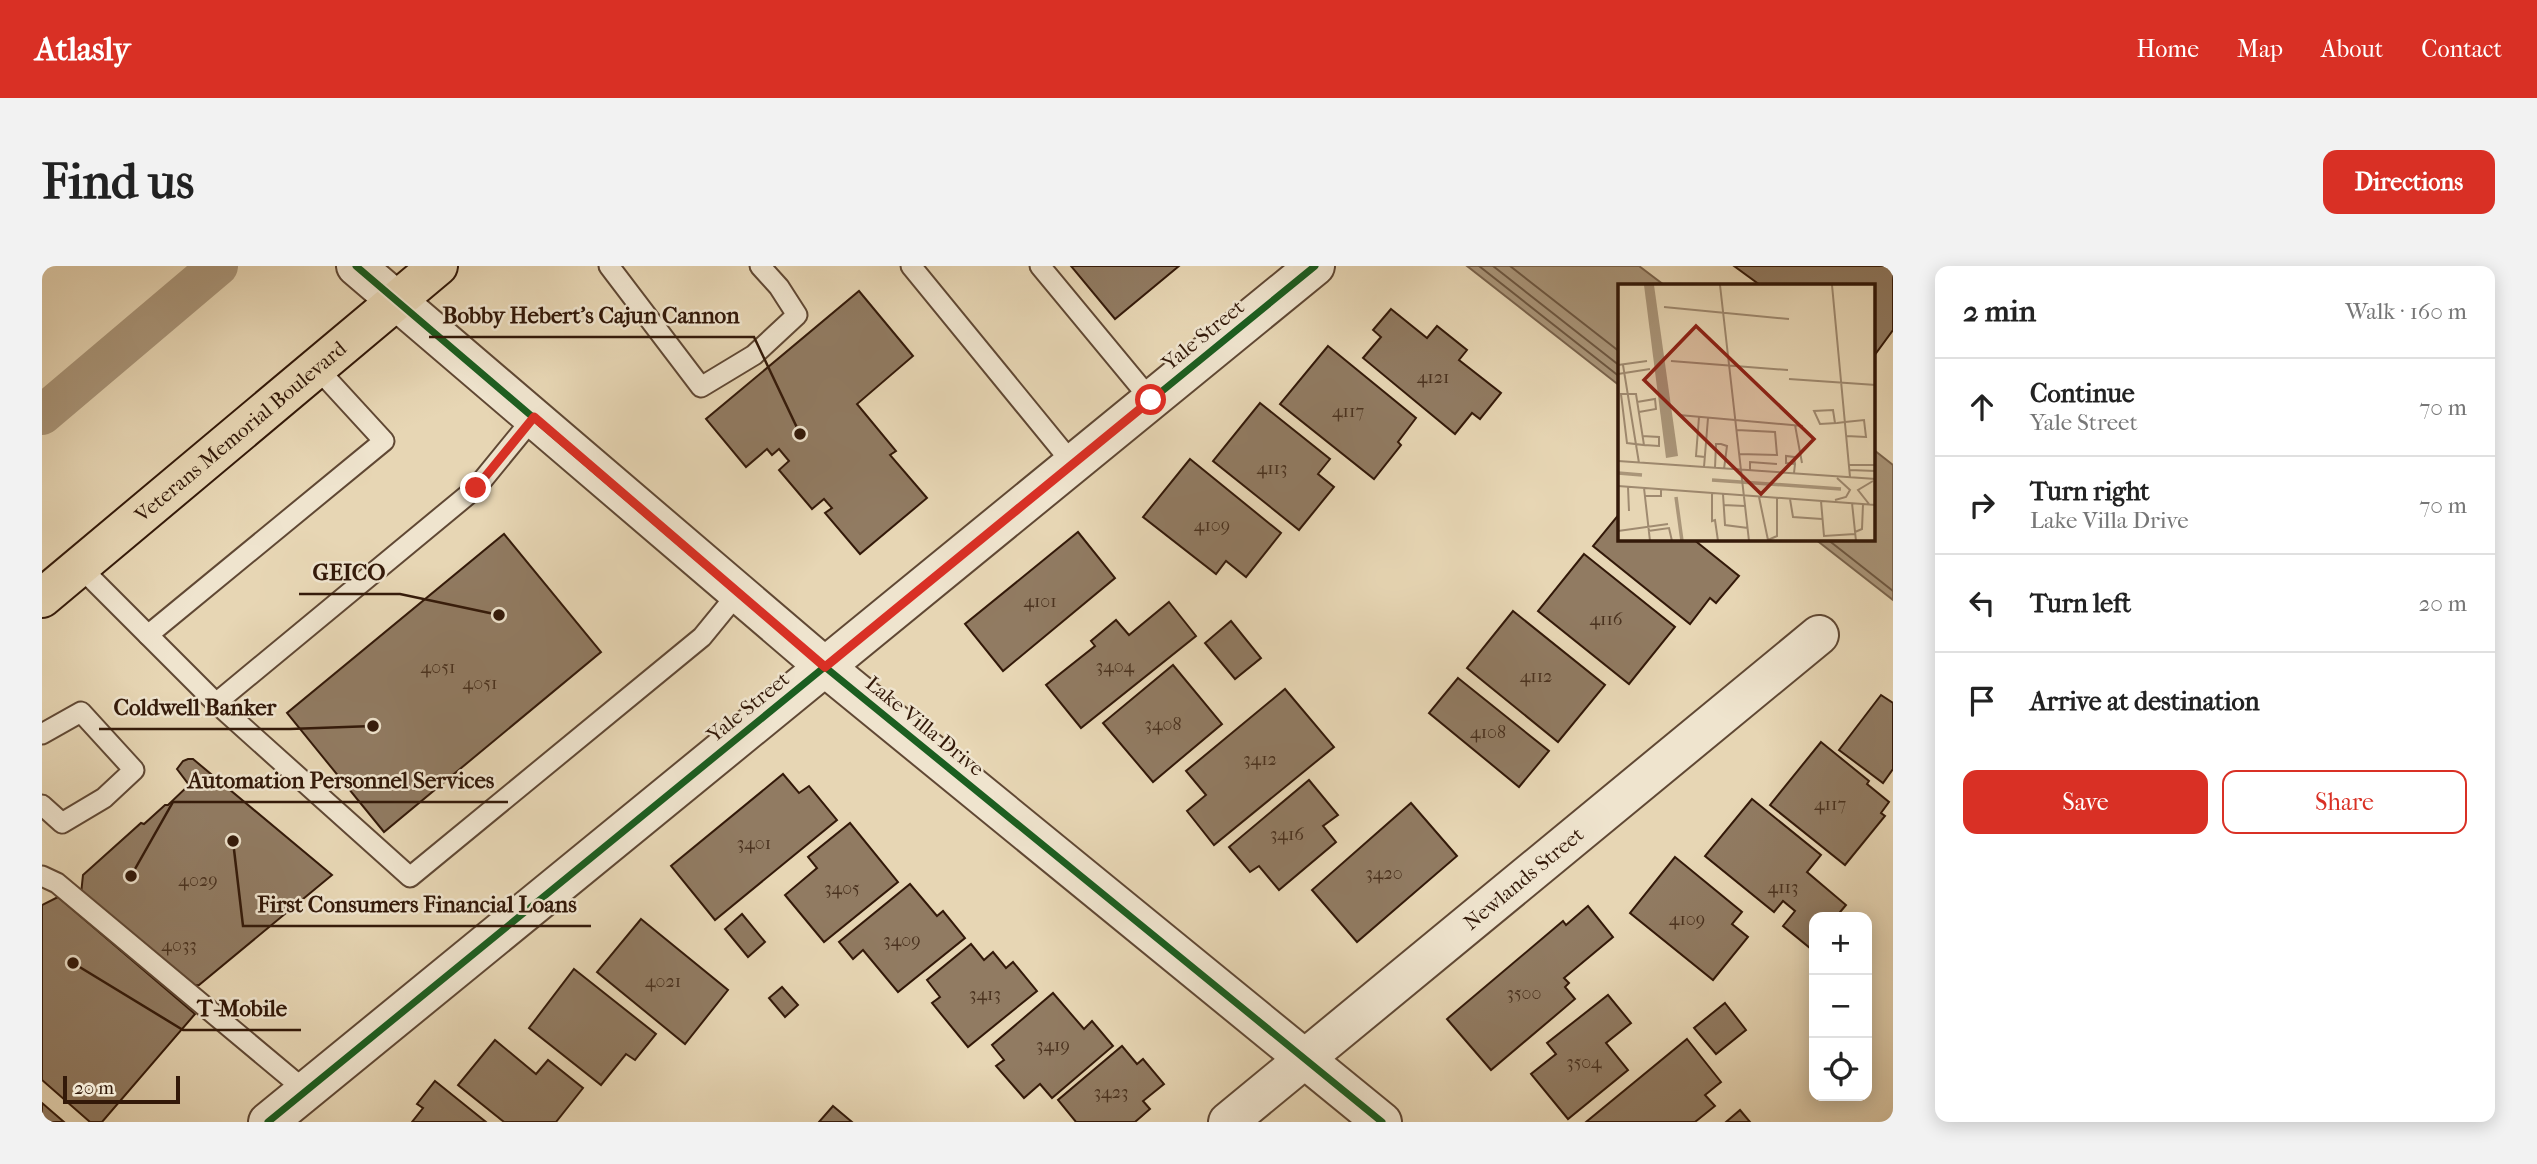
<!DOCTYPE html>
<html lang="en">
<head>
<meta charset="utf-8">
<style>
	body { margin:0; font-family:"IM FELL French Canon",serif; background:#f2f2f2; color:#222 }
	.controls { position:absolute; right:21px; bottom:21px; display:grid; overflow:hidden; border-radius:14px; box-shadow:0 4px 18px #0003 }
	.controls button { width:63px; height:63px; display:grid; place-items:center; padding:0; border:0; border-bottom:2px solid #e0e0e0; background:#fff; color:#222; font:35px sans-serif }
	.scale { position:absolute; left:21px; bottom:18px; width:117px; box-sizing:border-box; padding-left:7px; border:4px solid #331909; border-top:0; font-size:19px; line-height:24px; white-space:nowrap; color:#331909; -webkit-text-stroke:5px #efe4ce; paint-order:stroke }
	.stop { position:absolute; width:21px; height:21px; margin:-16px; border:5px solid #d93025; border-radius:50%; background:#fff }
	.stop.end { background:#d93025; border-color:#fff; box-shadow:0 2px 7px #0008 }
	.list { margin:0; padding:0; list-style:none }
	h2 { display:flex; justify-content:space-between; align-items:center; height:91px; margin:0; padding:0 28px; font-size:30px }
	h2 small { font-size:23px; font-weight:400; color:#767676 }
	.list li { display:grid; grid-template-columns:46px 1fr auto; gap:21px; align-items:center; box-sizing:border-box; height:98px; padding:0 28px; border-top:2px solid #e0e0e0 }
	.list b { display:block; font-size:26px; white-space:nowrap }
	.list p { margin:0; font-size:23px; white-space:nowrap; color:#767676 }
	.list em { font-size:23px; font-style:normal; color:#767676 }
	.actions { display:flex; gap:14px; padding:21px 28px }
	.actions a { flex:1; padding:16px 0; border:2px solid #d93025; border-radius:14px; text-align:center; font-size:24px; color:#d93025 }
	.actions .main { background:#d93025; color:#fff }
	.icon { flex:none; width:38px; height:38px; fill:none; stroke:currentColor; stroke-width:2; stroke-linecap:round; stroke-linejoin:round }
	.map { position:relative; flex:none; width:1851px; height:856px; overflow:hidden; border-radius:14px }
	header { display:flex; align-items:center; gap:42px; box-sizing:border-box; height:98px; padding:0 35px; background:#d93025; color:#fff }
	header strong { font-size:33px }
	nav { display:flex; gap:38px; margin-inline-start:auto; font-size:24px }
	.intro { display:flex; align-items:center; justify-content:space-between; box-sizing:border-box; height:168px; padding:0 42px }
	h1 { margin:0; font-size:49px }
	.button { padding:18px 32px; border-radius:14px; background:#d93025; color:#fff; font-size:24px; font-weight:700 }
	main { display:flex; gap:42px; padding:0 42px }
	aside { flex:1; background:#fff; border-radius:14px; box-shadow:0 4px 18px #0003 }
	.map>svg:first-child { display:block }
	.water { fill:#aa967a; stroke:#7a644d; stroke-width:2 }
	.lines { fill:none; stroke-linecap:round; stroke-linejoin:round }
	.shore { stroke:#6e5842; stroke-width:2 }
	.canal { stroke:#aa967a; stroke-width:40 }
	.building { fill:#917b62; stroke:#331909; stroke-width:2 }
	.lane-casing { stroke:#604834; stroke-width:23 }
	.street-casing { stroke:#604834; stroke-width:42 }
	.primary-casing { stroke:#331909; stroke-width:42 }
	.lane { stroke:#efe4ce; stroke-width:19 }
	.street { stroke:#efe4ce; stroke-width:38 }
	.primary { stroke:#e7d6b4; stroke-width:38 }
	.cycleway-casing { stroke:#efe4ce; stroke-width:11 }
	.cycleway { stroke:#1b5e20; stroke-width:7 }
	.route { stroke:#d93025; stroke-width:9 }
	.labels { text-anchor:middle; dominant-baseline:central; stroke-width:5; stroke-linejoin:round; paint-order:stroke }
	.number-label { font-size:18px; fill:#4a321f }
	.street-label { font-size:21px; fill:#331909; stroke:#efe4ce }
	.inset-river { fill:none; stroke:#aa967a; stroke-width:3.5 }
	.inset-road { fill:none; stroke:#9f8a70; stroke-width:2 }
	.view { fill:#8f2418; fill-opacity:0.15; stroke:#8f2418; stroke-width:3.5 }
	.inset-edge { fill:none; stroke:#331909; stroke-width:3.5 }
	.leader { fill:none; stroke:#331909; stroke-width:2.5 }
	.callout-dot { fill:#331909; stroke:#efe4ce; stroke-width:2.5 }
	.callout-label { font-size:23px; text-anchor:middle; font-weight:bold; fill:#331909; stroke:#efe4ce; stroke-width:5; stroke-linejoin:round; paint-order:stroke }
</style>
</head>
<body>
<header>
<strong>Atlasly</strong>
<nav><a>Home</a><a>Map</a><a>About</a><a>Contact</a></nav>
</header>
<div class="intro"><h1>Find us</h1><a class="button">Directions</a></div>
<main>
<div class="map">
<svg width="1851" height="856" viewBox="0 0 1851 856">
	<rect width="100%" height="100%" fill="#e7d6b4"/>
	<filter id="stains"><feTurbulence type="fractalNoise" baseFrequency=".00286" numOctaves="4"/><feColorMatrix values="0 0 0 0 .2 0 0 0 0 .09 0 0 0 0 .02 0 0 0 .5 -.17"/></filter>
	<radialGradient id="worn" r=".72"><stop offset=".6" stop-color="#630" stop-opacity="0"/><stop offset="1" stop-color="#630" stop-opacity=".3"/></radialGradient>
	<g class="water">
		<path d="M 1425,0 L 1597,0 L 1622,19 L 1578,19 L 1578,120 Z"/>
		<path d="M 1832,184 L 1851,199 L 1851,334 L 1773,273 L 1832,273 Z"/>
	</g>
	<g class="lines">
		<g class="shore">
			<path d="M 1437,0 L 1578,111"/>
			<path d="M 1451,0 L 1578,100"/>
			<path d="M 1468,0 L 1578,86"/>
			<path d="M 1785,273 L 1851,325"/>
		</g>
		<path class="canal" d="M 0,149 L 176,0"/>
	</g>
	<g class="building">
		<path d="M 1029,0 L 1137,0 L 1073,53 Z"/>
		<path d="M 1692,0 L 1851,0 L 1851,64 L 1832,90 L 1832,19 L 1718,19 Z"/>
		<path d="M 817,25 L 871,90 L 815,138 L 854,185 L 848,189 L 885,232 L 818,288 L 783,247 L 790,242 L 782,233 L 770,243 L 737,204 L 747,195 L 737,183 L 730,189 L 725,183 L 704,201 L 664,153 Z"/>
		<path d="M 1349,43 L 1385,72 L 1395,60 L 1425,84 L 1417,94 L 1459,127 L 1438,153 L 1430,147 L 1413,168 L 1321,92 L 1339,71 L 1331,64 Z"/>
		<path d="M 1286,80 L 1374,152 L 1356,176 L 1359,179 L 1332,213 L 1238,138 Z"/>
		<path d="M 1218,137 L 1288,193 L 1276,208 L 1292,221 L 1257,264 L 1171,195 Z"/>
		<path d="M 1148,193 L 1239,267 L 1204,311 L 1184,295 L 1174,308 L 1101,251 Z"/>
		<path d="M 1578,247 L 1578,273 L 1651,273 L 1697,310 L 1674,337 L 1668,332 L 1648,358 L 1551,280 Z"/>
		<path d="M 1036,266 L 1073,312 L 961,405 L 923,358 Z"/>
		<path d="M 462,268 L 559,386 L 342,566 L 245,447 Z"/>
		<path d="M 1542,288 L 1633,361 L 1587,418 L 1496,345 Z"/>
		<path d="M 1127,336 L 1154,370 L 1039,462 L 1004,419 L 1053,380 L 1049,375 L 1074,354 L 1087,369 Z"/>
		<path d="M 1471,345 L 1563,419 L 1516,476 L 1425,402 Z"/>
		<path d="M 1189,355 L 1219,392 L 1193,413 L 1163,377 Z"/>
		<path d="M 1131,399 L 1180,458 L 1111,516 L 1061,457 Z"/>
		<path d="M 1416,412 L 1507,485 L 1477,521 L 1387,447 Z"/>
		<path d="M 1243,423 L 1292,481 L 1172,579 L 1145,545 L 1164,529 L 1144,505 Z"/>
		<path d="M 1839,429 L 1851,437 L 1851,503 L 1841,517 L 1797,484 Z"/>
		<path d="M 1779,476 L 1827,515 L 1825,518 L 1847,536 L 1839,547 L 1843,550 L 1803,599 L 1728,539 Z"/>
		<path d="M 146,493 L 151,493 L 290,609 L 157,719 L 150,720 L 39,628 L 41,609 L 99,557 L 102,558 L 123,539 L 126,539 L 147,519 L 135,503 L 141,495 Z"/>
		<path d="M 741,508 L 757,527 L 767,520 L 795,554 L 673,654 L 629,600 Z"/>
		<path d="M 1267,514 L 1296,549 L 1281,560 L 1294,576 L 1237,624 L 1217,600 L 1208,606 L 1187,581 Z"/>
		<path d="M 1710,533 L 1779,589 L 1765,606 L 1804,639 L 1794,651 L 1772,651 L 1772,677 L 1768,682 L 1741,660 L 1753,645 L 1741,635 L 1732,646 L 1663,590 Z"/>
		<path d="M 1369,537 L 1415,590 L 1315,676 L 1270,624 Z"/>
		<path d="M 808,557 L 856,616 L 782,676 L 743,629 L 775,602 L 766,591 Z"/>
		<path d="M 1633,591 L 1700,646 L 1690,658 L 1706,671 L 1671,714 L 1588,647 Z"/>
		<path d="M 868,618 L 895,650 L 901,645 L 923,672 L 856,726 L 821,684 L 811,693 L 797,676 Z"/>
		<path d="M 16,631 L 153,748 L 60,856 L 48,856 L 0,814 L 0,639 Z"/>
		<path d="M 1546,640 L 1571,671 L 1522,712 L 1527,717 L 1523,721 L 1533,733 L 1449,804 L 1405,753 L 1521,655 L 1524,659 Z"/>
		<path d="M 700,648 L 723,676 L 706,691 L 683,663 Z"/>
		<path d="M 599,653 L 686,724 L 643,778 L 555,706 Z"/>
		<path d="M 929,678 L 942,694 L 951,686 L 964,702 L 971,696 L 995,725 L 926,781 L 890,737 L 898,731 L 885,714 Z"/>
		<path d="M 532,703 L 614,768 L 593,794 L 584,788 L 559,819 L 487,762 Z"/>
		<path d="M 740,721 L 756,739 L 743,751 L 727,732 Z"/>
		<path d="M 1011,727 L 1042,763 L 1050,755 L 1071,780 L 1010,832 L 998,818 L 982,832 L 954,800 L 962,794 L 950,779 Z"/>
		<path d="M 1566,729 L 1589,757 L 1564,777 L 1586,804 L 1526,853 L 1489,808 L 1514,788 L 1505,777 Z"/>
		<path d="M 1683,737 L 1704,764 L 1674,788 L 1652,762 Z"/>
		<path d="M 1645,773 L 1679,816 L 1663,829 L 1673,840 L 1653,856 L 1544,856 Z"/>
		<path d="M 453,774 L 494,808 L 506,794 L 541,822 L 514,856 L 462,856 L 416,819 Z"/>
		<path d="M 1080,780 L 1095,798 L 1101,793 L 1122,818 L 1101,835 L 1108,843 L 1093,856 L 1034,856 L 1016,834 Z"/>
		<path d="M 393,815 L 444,856 L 370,856 L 381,842 L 375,838 Z"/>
		<path d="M 0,837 L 22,856 L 0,856 Z"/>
		<path d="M 791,840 L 810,856 L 777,856 Z"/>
		<path d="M 1698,844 L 1708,856 L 1684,856 Z"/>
	</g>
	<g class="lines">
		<defs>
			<g id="lane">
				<path d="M 567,0 L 659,121 L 712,89 L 755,49 L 737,21 L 718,0"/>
				<path d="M 869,0 L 1031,198"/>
				<path d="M 998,0 L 1109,134"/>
				<path d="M 492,151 L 434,222 L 174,437 L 368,611 L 660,371 L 696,327"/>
				<path d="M 37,300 L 174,437"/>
				<path d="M 106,369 L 342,175 L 275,102"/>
				<path d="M 0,468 L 39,446 L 92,504 L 62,532 L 20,557 L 0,539"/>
				<path d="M 0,610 L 15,617 L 264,825"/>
			</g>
			<g id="street">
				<path d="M 314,0 L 783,401 L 1340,856"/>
				<path d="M 226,856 L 1273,0"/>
				<path id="s1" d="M 1186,856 L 1777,369"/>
			</g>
			<g id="primary">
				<path id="s2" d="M 0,332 L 396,0"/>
			</g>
		</defs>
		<use href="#lane" class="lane-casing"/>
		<use href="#street" class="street-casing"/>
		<use href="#primary" class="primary-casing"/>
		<use href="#lane" class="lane"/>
		<use href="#street" class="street"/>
		<use href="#primary" class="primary"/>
		<defs>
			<g id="cycleway">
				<path d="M 314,0 L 783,401 L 1340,856"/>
				<path d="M 226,856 L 1273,0"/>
			</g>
		</defs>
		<use href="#cycleway" class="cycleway-casing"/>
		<use href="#cycleway" class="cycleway"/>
	</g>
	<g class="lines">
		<path class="route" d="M 434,222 L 492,151 L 783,401 L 1109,134"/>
	</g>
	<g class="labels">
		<g class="number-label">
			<text x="1391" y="111">4121</text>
			<text x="1306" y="145">4117</text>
			<text x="1230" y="202">4113</text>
			<text x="1170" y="259">4109</text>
			<text x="998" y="335">4101</text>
			<text x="1564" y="353">4116</text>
			<text x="1073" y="400">3404</text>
			<text x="396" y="401">4051</text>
			<text x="1494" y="410">4112</text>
			<text x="438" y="417">4051</text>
			<text x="1121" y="458">3408</text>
			<text x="1446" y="466">4108</text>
			<text x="1218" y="493">3412</text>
			<text x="1788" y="538">4117</text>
			<text x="1245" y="568">3416</text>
			<text x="712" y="577">3401</text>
			<text x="1342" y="607">3420</text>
			<text x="156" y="614">4029</text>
			<text x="1741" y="621">4113</text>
			<text x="800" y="622">3405</text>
			<text x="1645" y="653">4109</text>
			<text x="860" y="674">3409</text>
			<text x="137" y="679">4033</text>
			<text x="621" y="715">4021</text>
			<text x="1482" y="727">3500</text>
			<text x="943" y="728">3413</text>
			<text x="1011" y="779">3419</text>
			<text x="1542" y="796">3504</text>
			<text x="1069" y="826">3423</text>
		</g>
		<g class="street-label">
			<text transform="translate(1161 69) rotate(-39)">Yale Street</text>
			<text stroke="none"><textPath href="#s2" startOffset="259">Veterans Memorial Boulevard</textPath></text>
			<text transform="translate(706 441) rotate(-39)">Yale Street</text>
			<text transform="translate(883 460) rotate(39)">Lake Villa Drive</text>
			<text stroke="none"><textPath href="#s1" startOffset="383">Newlands Street</textPath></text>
		</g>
	</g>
	<g transform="translate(1576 18)">
		<rect width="257" height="257" fill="#e7d6b4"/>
		<path d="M 26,1 L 36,1 L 60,172 L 48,174 Z" fill="#aa967a"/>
		<path class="inset-river" d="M 0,189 L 24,191M 94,196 L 223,205M 58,213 L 64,257"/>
		<path class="inset-road" d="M 102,1 L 131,257M 214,1 L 232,193M 46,23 L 171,35M 53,77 L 170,86M 0,81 L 29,77M 5,81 L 21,179M 0,90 L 32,85M 171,95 L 258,101M 3,110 L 18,110 L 26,161 L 9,159 ZM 19,118 L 37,115 L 38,125 L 21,128M 61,131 L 185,142M 81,133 L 78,172 L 87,173M 217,139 L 215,126 L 196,127 L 202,140 L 219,139 L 227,138 L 246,136 L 248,153 L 228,152M 177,141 L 184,179M 119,146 L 157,148 L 159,171 L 121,170M 24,152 L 41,153 L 41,162 L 26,161M 0,177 L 258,195M 230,181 L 258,181M 86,183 L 90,134M 97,184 L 98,160 L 103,160 L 109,162 L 106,185M 132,186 L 132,178 L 159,180M 231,186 L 258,187M 176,189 L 177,180 L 176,173 L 168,172 L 168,179 L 177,180M 0,202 L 258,221M 10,203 L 11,227M 26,204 L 32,257M 94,210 L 94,237 L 97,236 L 100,257M 105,210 L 107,241 L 130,244M 26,212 L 43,212 L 43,206M 141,213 L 150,256 L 159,252 L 159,214M 172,215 L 175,233 L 204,235M 217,216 L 228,213 L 232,206 L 219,194M 203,217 L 206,252 L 237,250M 234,219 L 238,257M 251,220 L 240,206 L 255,197M 105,221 L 127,222M 0,247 L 50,240M 30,247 L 51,244 L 54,257M 237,248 L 244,245 L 245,220"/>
		<path class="view" d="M 78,42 L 196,155 L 143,210 L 26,96 Z"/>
		<rect width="257" height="257" class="inset-edge"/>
	</g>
	<path class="leader" d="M758 168L712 71H387M457 349L358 328H257M331 460L248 463H57M89 610L131 536H466M191 575L201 660H549M31 697L141 764H259"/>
	<g class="callout-dot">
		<circle cx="758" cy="168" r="7"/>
		<circle cx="457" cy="349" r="7"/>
		<circle cx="331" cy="460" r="7"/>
		<circle cx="89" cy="610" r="7"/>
		<circle cx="191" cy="575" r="7"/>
		<circle cx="31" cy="697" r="7"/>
	</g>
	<g class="callout-label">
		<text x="549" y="57">Bobby Hebert's Cajun Cannon</text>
		<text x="307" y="314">GEICO</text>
		<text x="153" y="449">Coldwell Banker</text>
		<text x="299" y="522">Automation Personnel Services</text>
		<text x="375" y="646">First Consumers Financial Loans</text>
		<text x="200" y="750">T-Mobile</text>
	</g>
	<rect width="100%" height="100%" filter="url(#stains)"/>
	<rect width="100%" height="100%" fill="url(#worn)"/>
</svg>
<div class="controls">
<button>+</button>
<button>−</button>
<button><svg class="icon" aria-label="locate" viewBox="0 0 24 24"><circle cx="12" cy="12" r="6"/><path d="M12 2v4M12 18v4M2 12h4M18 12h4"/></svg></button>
</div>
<div class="scale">20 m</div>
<div class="stop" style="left:1109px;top:134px"></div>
<div class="stop end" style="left:434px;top:222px"></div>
</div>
<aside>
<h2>2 min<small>Walk · 160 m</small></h2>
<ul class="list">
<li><svg class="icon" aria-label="ahead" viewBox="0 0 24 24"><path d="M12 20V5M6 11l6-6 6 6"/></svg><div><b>Continue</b><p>Yale Street</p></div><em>70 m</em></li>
<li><svg class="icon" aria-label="right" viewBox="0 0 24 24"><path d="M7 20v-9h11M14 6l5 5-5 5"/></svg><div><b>Turn right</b><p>Lake Villa Drive</p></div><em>70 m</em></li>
<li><svg class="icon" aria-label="left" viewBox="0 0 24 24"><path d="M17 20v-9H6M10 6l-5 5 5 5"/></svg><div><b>Turn left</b></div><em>20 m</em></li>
<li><svg class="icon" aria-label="arrive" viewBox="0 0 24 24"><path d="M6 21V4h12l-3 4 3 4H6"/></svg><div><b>Arrive at destination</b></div></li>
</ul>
<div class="actions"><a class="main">Save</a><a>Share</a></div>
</aside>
</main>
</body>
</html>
